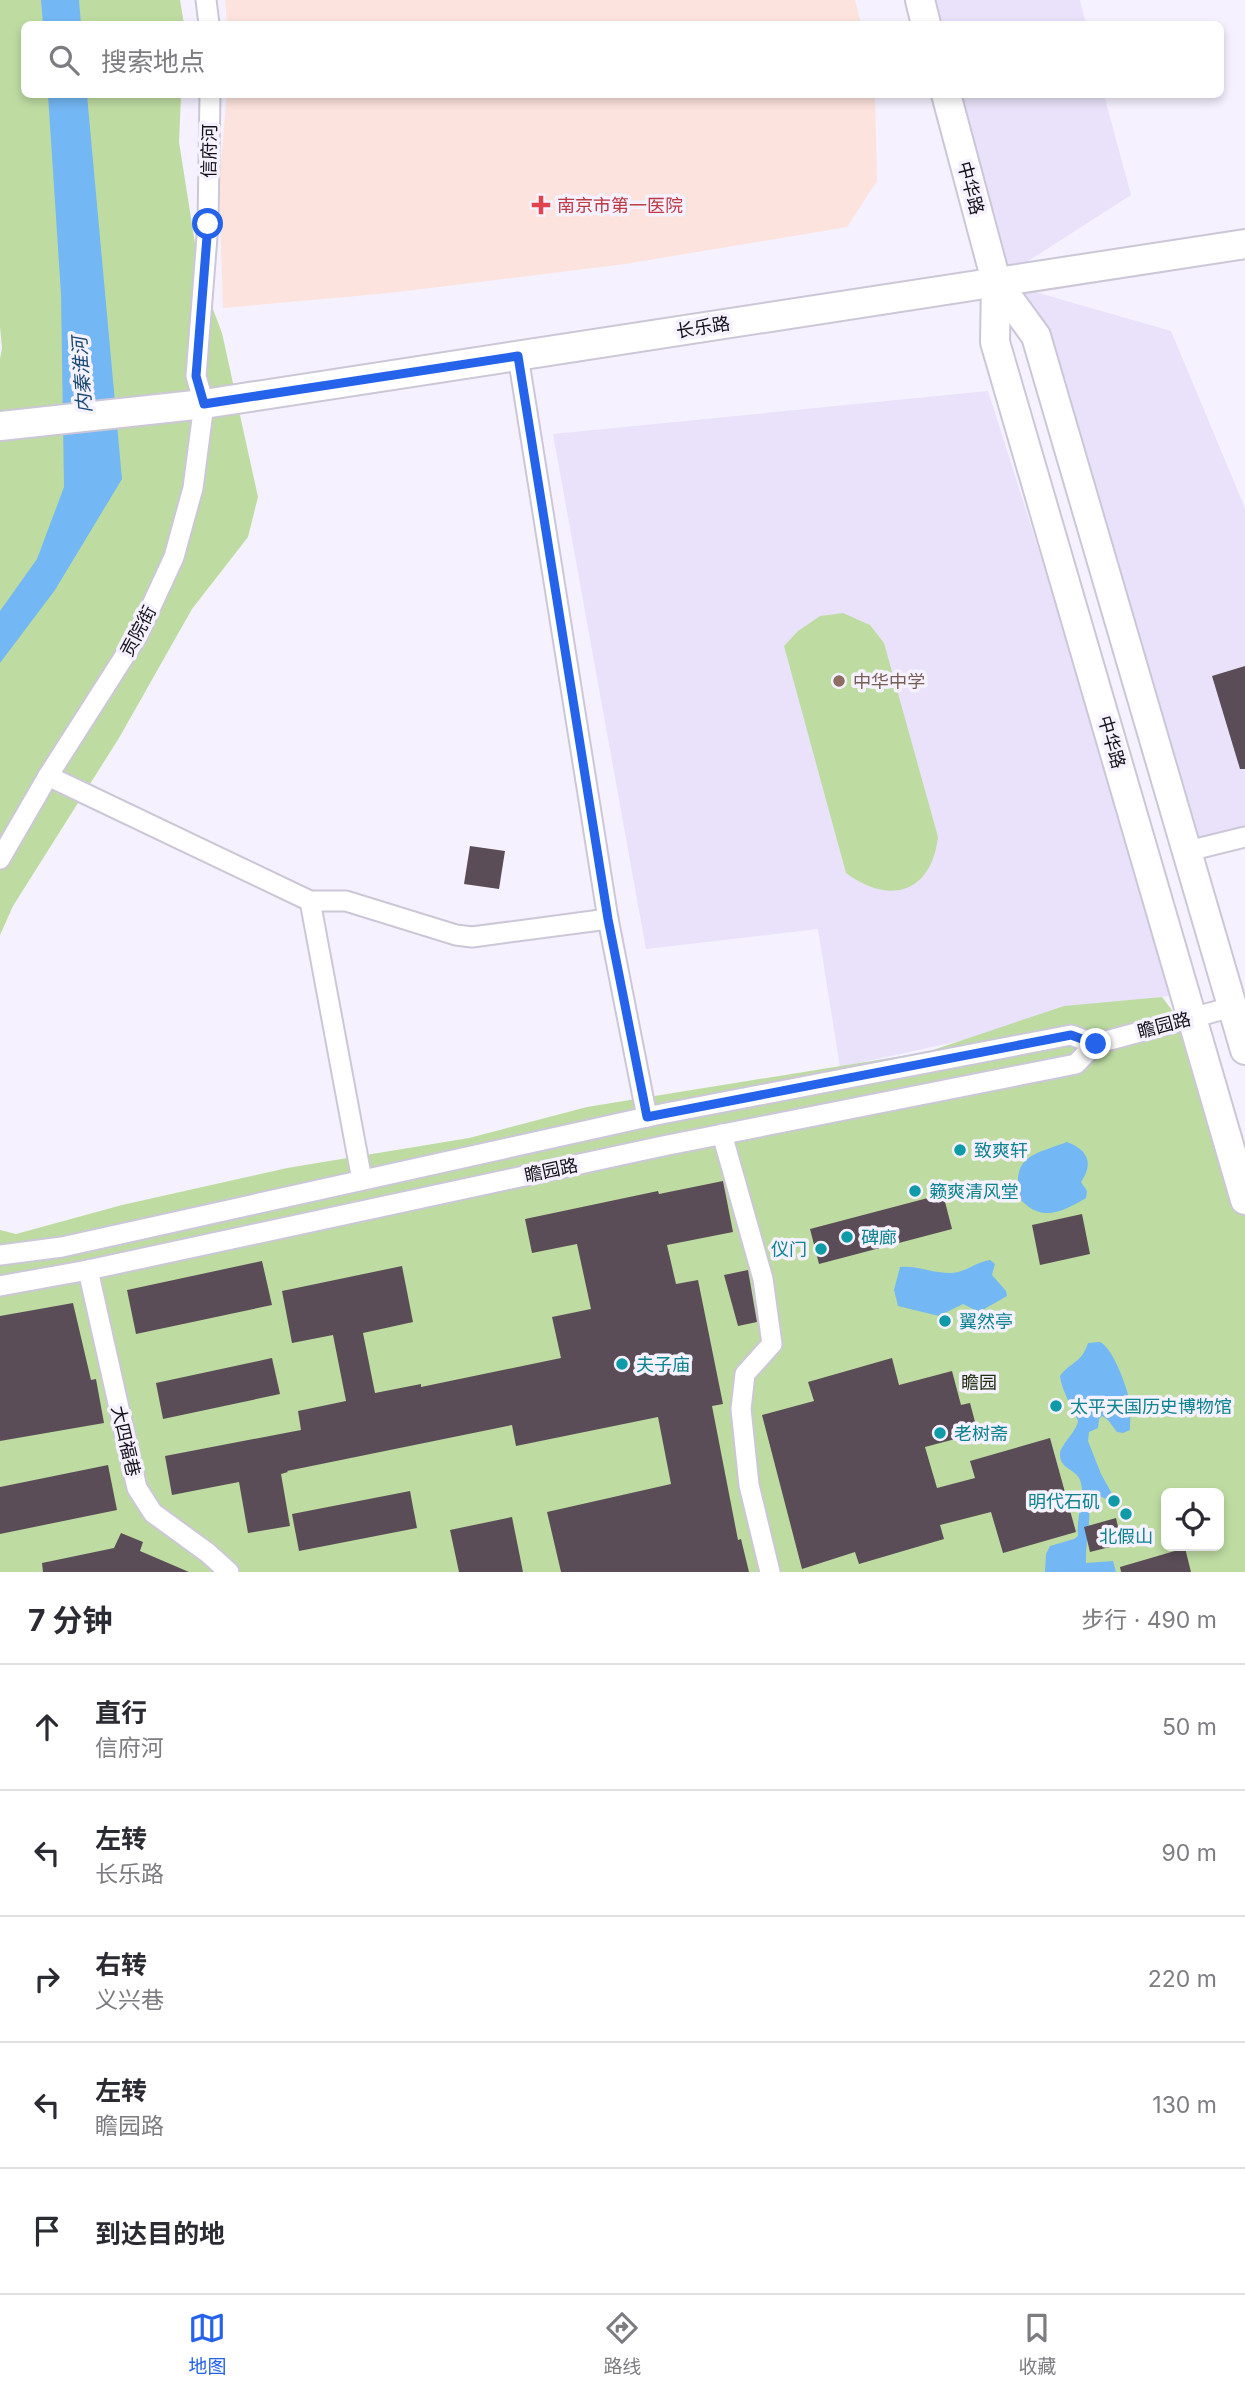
<!DOCTYPE html>
<html lang="zh">
<head>
<meta charset="utf-8">
<style>
	body { margin:0; font-family:Inter,"Noto Sans SC",sans-serif; background:#f7f7f7; color:#2b2b33 }
	.controls { position:absolute; right:21px; bottom:21px; display:grid; overflow:hidden; border-radius:10px; box-shadow:0 4px 10px #0003 }
	.controls button { width:63px; height:63px; display:grid; place-items:center; padding:0; border:0; border-bottom:2px solid #e1e1e2; background:#fff; color:#2b2b33; font:35px sans-serif }
	.stop { position:absolute; width:21px; height:21px; margin:-16px; border:5px solid #2563eb; border-radius:50%; background:#fff }
	.stop.end { background:#2563eb; border-color:#fff; box-shadow:0 2px 7px #0008 }
	.list { margin:0; padding:0; list-style:none }
	h2 { display:flex; justify-content:space-between; align-items:center; height:91px; margin:0; padding:0 28px; font-size:30px }
	h2 small { font-size:23px; font-weight:400; color:#7c7c81 }
	.list li { display:grid; grid-template-columns:46px 1fr auto; gap:21px; align-items:center; box-sizing:border-box; height:126px; padding:0 28px; border-top:2px solid #e1e1e2 }
	.list b { display:block; font-size:26px; white-space:nowrap }
	.list p { margin:0; font-size:23px; white-space:nowrap; color:#7c7c81 }
	.list em { font-size:23px; font-style:normal; color:#7c7c81 }
	.icon { flex:none; width:38px; height:38px; fill:none; stroke:currentColor; stroke-width:2; stroke-linecap:round; stroke-linejoin:round }
	.map { position:relative; flex:none; width:1245px; height:1572px; overflow:hidden }
	.search { position:absolute; background:#fff; box-shadow:0 4px 10px #0003; left:21px; right:21px; top:21px; height:77px; display:flex; align-items:center; gap:18px; box-sizing:border-box; padding:0 24px; border-radius:10px; color:#7c7c81; font-size:26px }
	.sheet { height:721px; background:#fff }
	nav { display:flex; justify-content:space-around; align-items:center; box-sizing:border-box; height:98px; border-top:2px solid #e1e1e2; background:#fff; font-size:19px; color:#7c7c81 }
	nav a { display:grid; justify-items:center; gap:4px }
	nav .on { color:#2563eb }
	.map>svg:first-child { display:block }
	.built { fill:#e9e2fa }
	.medical { fill:#fde3dd }
	.green { fill:#bedca2; fill-rule:evenodd }
	.water { fill:#73b7f4 }
	.building { fill:#5b4d57 }
	.lines { fill:none; stroke-linecap:round; stroke-linejoin:round }
	.minor-casing { stroke:#ccc7d7; stroke-width:23 }
	.secondary-casing { stroke:#ccc7d7; stroke-width:32 }
	.minor { stroke:#fff; stroke-width:19 }
	.secondary { stroke:#fff; stroke-width:28 }
	.route { stroke:#2563eb; stroke-width:9 }
	.health-dot { fill:#e0444e; stroke:#f5f1ff; stroke-width:2.5 }
	.education-dot { fill:#8d6e63; stroke:#f5f1ff; stroke-width:2.5 }
	.culture-dot { fill:#0f9aa8; stroke:#f5f1ff; stroke-width:2.5 }
	.labels { text-anchor:middle; dominant-baseline:central; stroke-width:7; stroke-linejoin:round; paint-order:stroke }
	.street-label { font-size:18px; fill:#131117; stroke:#f5f1ff }
	.health-label { font-size:18px; fill:#be3a42; stroke:#f5f1ff; text-anchor:start }
	.education-label { font-size:18px; fill:#785e54; stroke:#f5f1ff; text-anchor:start }
	.culture-label { font-size:18px; fill:#0d838f; stroke:#f5f1ff; text-anchor:start }
	.park-label { font-size:18px; fill:#213010; stroke:#f5f1ff }
	.water-label { font-size:19px; font-style:italic; fill:#184971; stroke:#f5f1ff }
</style>
</head>
<body>
<div class="map">
<svg width="1245" height="1572" viewBox="0 0 1245 1572">
	<rect width="100%" height="100%" fill="#f5f1ff"/>
	<g class="built">
		<path d="M 920,0 L 1080,0 L 1086,24 L 926,24 Z"/>
		<path d="M 946,95 L 1104,95 L 1131,195 L 997,281 L 1171,331 L 1245,508 L 1245,837 L 1188,851 L 1036,336 L 996,281 Z"/>
		<path d="M 988,391 L 1180,993 L 840,1067 L 818,929 L 646,949 L 553,434 Z"/>
	</g>
	<g class="medical">
		<path d="M 225,0 L 855,0 L 861,24 L 227,24 Z"/>
		<path d="M 875,94 L 877,181 L 847,227 L 625,264 L 389,293 L 223,308 L 219,183 L 227,95 Z"/>
	</g>
	<g class="green">
		<path d="M 0,0 L 180,0 L 184,24 L 24,24 L 24,94 L 181,95 L 179,142 L 200,275 L 222,333 L 258,497 L 248,537 L 192,609 L 119,738 L 13,906 L 0,935 L 0,359 L 2,348 L 0,327 Z"/>
		<path d="M 843,613 L 870,625 L 884,643 L 938,837 C 931,894 889,905 846,873 L 784,646 L 798,631 L 820,616 Z"/>
		<path d="M 1162,997 L 1209,1059 L 1245,1169 L 1245,1572 L 0,1572 L 0,1230 L 16,1234 L 122,1205 L 287,1168 L 469,1138 L 587,1107 L 927,1052 L 1064,1006 ZM 1166,1493 L 1219,1493 L 1219,1546 L 1166,1546 Z"/>
	</g>
	<g class="water">
		<path d="M 41,0 L 79,0 L 81,24 L 43,24 Z"/>
		<path d="M 48,95 L 87,95 L 122,479 L 55,590 L 0,663 L 0,611 L 37,559 L 64,487 L 61,294 Z"/>
		<path d="M 1067,1142 C 1088,1150 1094,1163 1081,1182 L 1087,1191 L 1086,1198 C 1062,1212 1042,1223 1020,1199 C 1011,1156 1032,1155 1067,1142 Z"/>
		<path d="M 990,1260 L 995,1264 L 992,1275 L 1006,1291 L 1007,1296 L 979,1312 L 963,1304 L 939,1316 L 898,1306 L 894,1290 L 900,1267 C 918,1265 934,1274 952,1273 C 966,1272 976,1262 990,1260 Z"/>
		<path d="M 1100,1342 C 1113,1348 1127,1387 1130,1402 C 1131,1411 1130,1421 1130,1430 L 1123,1433 L 1117,1432 L 1108,1420 L 1102,1416 L 1099,1419 L 1098,1428 L 1089,1432 L 1088,1441 L 1101,1474 L 1115,1499 L 1113,1502 L 1095,1494 L 1088,1501 C 1092,1521 1085,1542 1086,1563 L 1113,1561 L 1116,1572 L 1045,1572 L 1046,1554 L 1050,1546 L 1074,1539 L 1078,1536 C 1076,1516 1086,1495 1080,1480 C 1076,1469 1060,1469 1060,1455 C 1059,1446 1076,1433 1078,1421 C 1072,1406 1062,1392 1060,1376 C 1070,1362 1082,1363 1088,1343 Z"/>
	</g>
	<g class="building">
		<path d="M 1245,666 L 1245,769 L 1240,769 L 1212,676 Z"/>
		<path d="M 470,846 L 505,851 L 499,889 L 464,884 Z"/>
		<path d="M 723,1181 L 733,1232 L 667,1245 L 676,1284 L 698,1280 L 723,1404 L 712,1406 L 738,1540 L 741,1539 L 749,1572 L 561,1572 L 547,1512 L 671,1484 L 658,1417 L 516,1446 L 512,1425 L 287,1471 L 288,1472 L 281,1474 L 290,1526 L 248,1533 L 239,1482 L 172,1495 L 165,1456 L 301,1430 L 298,1411 L 346,1401 L 333,1335 L 292,1343 L 282,1291 L 402,1266 L 413,1322 L 363,1333 L 375,1393 L 421,1384 L 421,1387 L 561,1358 L 552,1317 L 591,1309 L 577,1244 L 532,1253 L 525,1219 L 658,1191 L 659,1194 Z"/>
		<path d="M 943,1194 L 952,1229 L 819,1264 L 810,1229 Z"/>
		<path d="M 1082,1214 L 1090,1254 L 1040,1265 L 1032,1225 Z"/>
		<path d="M 262,1261 L 272,1305 L 136,1334 L 127,1290 Z"/>
		<path d="M 748,1270 L 757,1322 L 738,1326 L 724,1275 Z"/>
		<path d="M 73,1303 L 91,1380 L 96,1379 L 104,1423 L 0,1441 L 0,1316 Z"/>
		<path d="M 272,1358 L 280,1394 L 163,1419 L 156,1383 Z"/>
		<path d="M 892,1358 L 899,1385 L 952,1371 L 961,1405 L 970,1403 L 978,1433 L 925,1447 L 937,1488 L 975,1478 L 970,1461 L 1050,1438 L 1076,1532 L 1003,1553 L 991,1512 L 940,1525 L 944,1539 L 859,1564 L 855,1552 L 802,1569 L 762,1415 L 814,1401 L 808,1382 Z"/>
		<path d="M 108,1465 L 117,1510 L 0,1534 L 0,1487 Z"/>
		<path d="M 410,1491 L 417,1528 L 299,1551 L 292,1514 Z"/>
		<path d="M 512,1517 L 523,1572 L 459,1572 L 450,1530 Z"/>
		<path d="M 1116,1518 L 1122,1544 L 1090,1552 L 1084,1527 Z"/>
		<path d="M 121,1533 L 143,1542 L 140,1551 L 189,1572 L 43,1572 L 42,1563 L 114,1548 Z"/>
		<path d="M 1185,1548 L 1191,1572 L 1121,1572 L 1120,1567 Z"/>
	</g>
	<g class="lines">
		<defs>
			<g id="minor">
				<path d="M 206,0 L 209,24"/>
				<path d="M 518,356 L 608,919 L 647,1117"/>
				<path d="M 48,776 L 310,901 L 346,901 L 456,935 L 472,937 L 608,919"/>
				<path d="M 1188,851 L 1245,837"/>
				<path d="M 0,859 L 48,776 L 138,635 L 174,557 L 193,488 L 204,404 L 196,376 L 208,224 L 210,94"/>
				<path d="M 310,901 L 362,1180"/>
				<path d="M 722,1134 L 763,1279 L 772,1344 L 745,1374 L 741,1409 L 749,1485 L 770,1572"/>
				<path d="M 0,1255 L 62,1247 L 656,1115 L 1071,1035 L 1095,1044"/>
				<path d="M 88,1270 L 137,1488 L 153,1513 L 208,1553 L 229,1572"/>
				<path d="M 0,1286 L 88,1270 L 663,1146 L 1076,1064 L 1095,1044 L 1232,1007"/>
			</g>
			<g id="secondary">
				<path d="M 920,0 L 926,24"/>
				<path d="M 946,94 L 996,281 L 995,342 L 1245,1200"/>
				<path d="M 996,281 L 1036,336 L 1245,1050"/>
				<path d="M 0,426 L 204,404 L 1245,244"/>
			</g>
		</defs>
		<use href="#minor" class="minor-casing"/>
		<use href="#secondary" class="secondary-casing"/>
		<use href="#minor" class="minor"/>
		<use href="#secondary" class="secondary"/>
	</g>
	<g class="lines">
		<path class="route" d="M 208,224 L 196,376 L 204,404 L 518,356 L 608,919 L 647,1117 L 1071,1035 L 1096,1044"/>
	</g>
	<path class="health-dot" d="M537.5 194.5h7v7h7v7h-7v7h-7v-7h-7v-7h7z"/>
	<circle class="education-dot" cx="839" cy="681" r="7"/>
	<g class="culture-dot">
		<circle cx="960" cy="1150" r="7"/>
		<circle cx="915" cy="1191" r="7"/>
		<circle cx="847" cy="1237" r="7"/>
		<circle cx="821" cy="1249" r="7"/>
		<circle cx="945" cy="1321" r="7"/>
		<circle cx="622" cy="1364" r="7"/>
		<circle cx="1056" cy="1406" r="7"/>
		<circle cx="940" cy="1433" r="7"/>
		<circle cx="1114" cy="1501" r="7"/>
		<circle cx="1126" cy="1514" r="7"/>
	</g>
	<g class="labels">
		<g class="street-label">
			<text transform="translate(209 151) rotate(-89)">信府河</text>
			<text transform="translate(971 188) rotate(75)">中华路</text>
			<text transform="translate(703 327) rotate(-9)">长乐路</text>
			<text transform="translate(138 631) rotate(-62)">贡院街</text>
			<text transform="translate(1112 742) rotate(74)">中华路</text>
			<text transform="translate(1164 1025) rotate(-15)">瞻园路</text>
			<text transform="translate(551 1170) rotate(-12)">瞻园路</text>
			<text transform="translate(126 1441) rotate(77)">大四福巷</text>
		</g>
		<g class="health-label">
			<text x="557" y="205">南京市第一医院</text>
		</g>
		<g class="education-label">
			<text x="853" y="681">中华中学</text>
		</g>
		<g class="culture-label">
			<text x="974" y="1150">致爽轩</text>
			<text x="929" y="1191">籁爽清风堂</text>
			<text x="861" y="1237">碑廊</text>
			<text x="807" y="1249" text-anchor="end">仪门</text>
			<text x="959" y="1321">翼然亭</text>
			<text x="636" y="1364">夫子庙</text>
			<text x="1070" y="1406">太平天国历史博物馆</text>
			<text x="954" y="1433">老树斋</text>
			<text x="1100" y="1501" text-anchor="end">明代石矶</text>
			<text x="1126" y="1536" text-anchor="middle">北假山</text>
		</g>
		<g class="park-label">
			<text x="979" y="1382">瞻园</text>
		</g>
		<g class="water-label">
			<text transform="translate(82 375) rotate(-94)">内秦淮河</text>
		</g>
	</g>
</svg>
<div class="controls">
<button><svg class="icon" aria-label="locate" viewBox="0 0 24 24"><circle cx="12" cy="12" r="6"/><path d="M12 2v4M12 18v4M2 12h4M18 12h4"/></svg></button>
</div>
<div class="stop" style="left:208px;top:224px"></div>
<div class="stop end" style="left:1096px;top:1044px"></div>
<div class="search"><svg class="icon" aria-label="search" viewBox="0 0 24 24"><circle cx="10" cy="10" r="6"/><path d="M15 15l6 6"/></svg>搜索地点</div>
</div>
<section class="sheet">
<h2>7 分钟<small>步行 · 490 m</small></h2>
<ul class="list">
<li><svg class="icon" aria-label="ahead" viewBox="0 0 24 24"><path d="M12 20V5M6 11l6-6 6 6"/></svg><div><b>直行</b><p>信府河</p></div><em>50 m</em></li>
<li><svg class="icon" aria-label="left" viewBox="0 0 24 24"><path d="M17 20v-9H6M10 6l-5 5 5 5"/></svg><div><b>左转</b><p>长乐路</p></div><em>90 m</em></li>
<li><svg class="icon" aria-label="right" viewBox="0 0 24 24"><path d="M7 20v-9h11M14 6l5 5-5 5"/></svg><div><b>右转</b><p>义兴巷</p></div><em>220 m</em></li>
<li><svg class="icon" aria-label="left" viewBox="0 0 24 24"><path d="M17 20v-9H6M10 6l-5 5 5 5"/></svg><div><b>左转</b><p>瞻园路</p></div><em>130 m</em></li>
<li><svg class="icon" aria-label="arrive" viewBox="0 0 24 24"><path d="M6 21V4h12l-3 4 3 4H6"/></svg><div><b>到达目的地</b></div></li>
</ul>
</section>
<nav>
<a class="on"><svg class="icon" aria-label="map" viewBox="0 0 24 24"><path d="M3 6l6-2 6 2 6-2v14l-6 2-6-2-6 2zM9 4v14M15 6v14"/></svg>地图</a>
<a><svg class="icon" aria-label="directions" viewBox="0 0 24 24"><path d="M12 3l9 9-9 9-9-9zM9 14v-3h6M13 9l2 2-2 2"/></svg>路线</a>
<a><svg class="icon" aria-label="saved" viewBox="0 0 24 24"><path d="M7 4h10v16l-5-4-5 4z"/></svg>收藏</a>
</nav>
</body>
</html>
